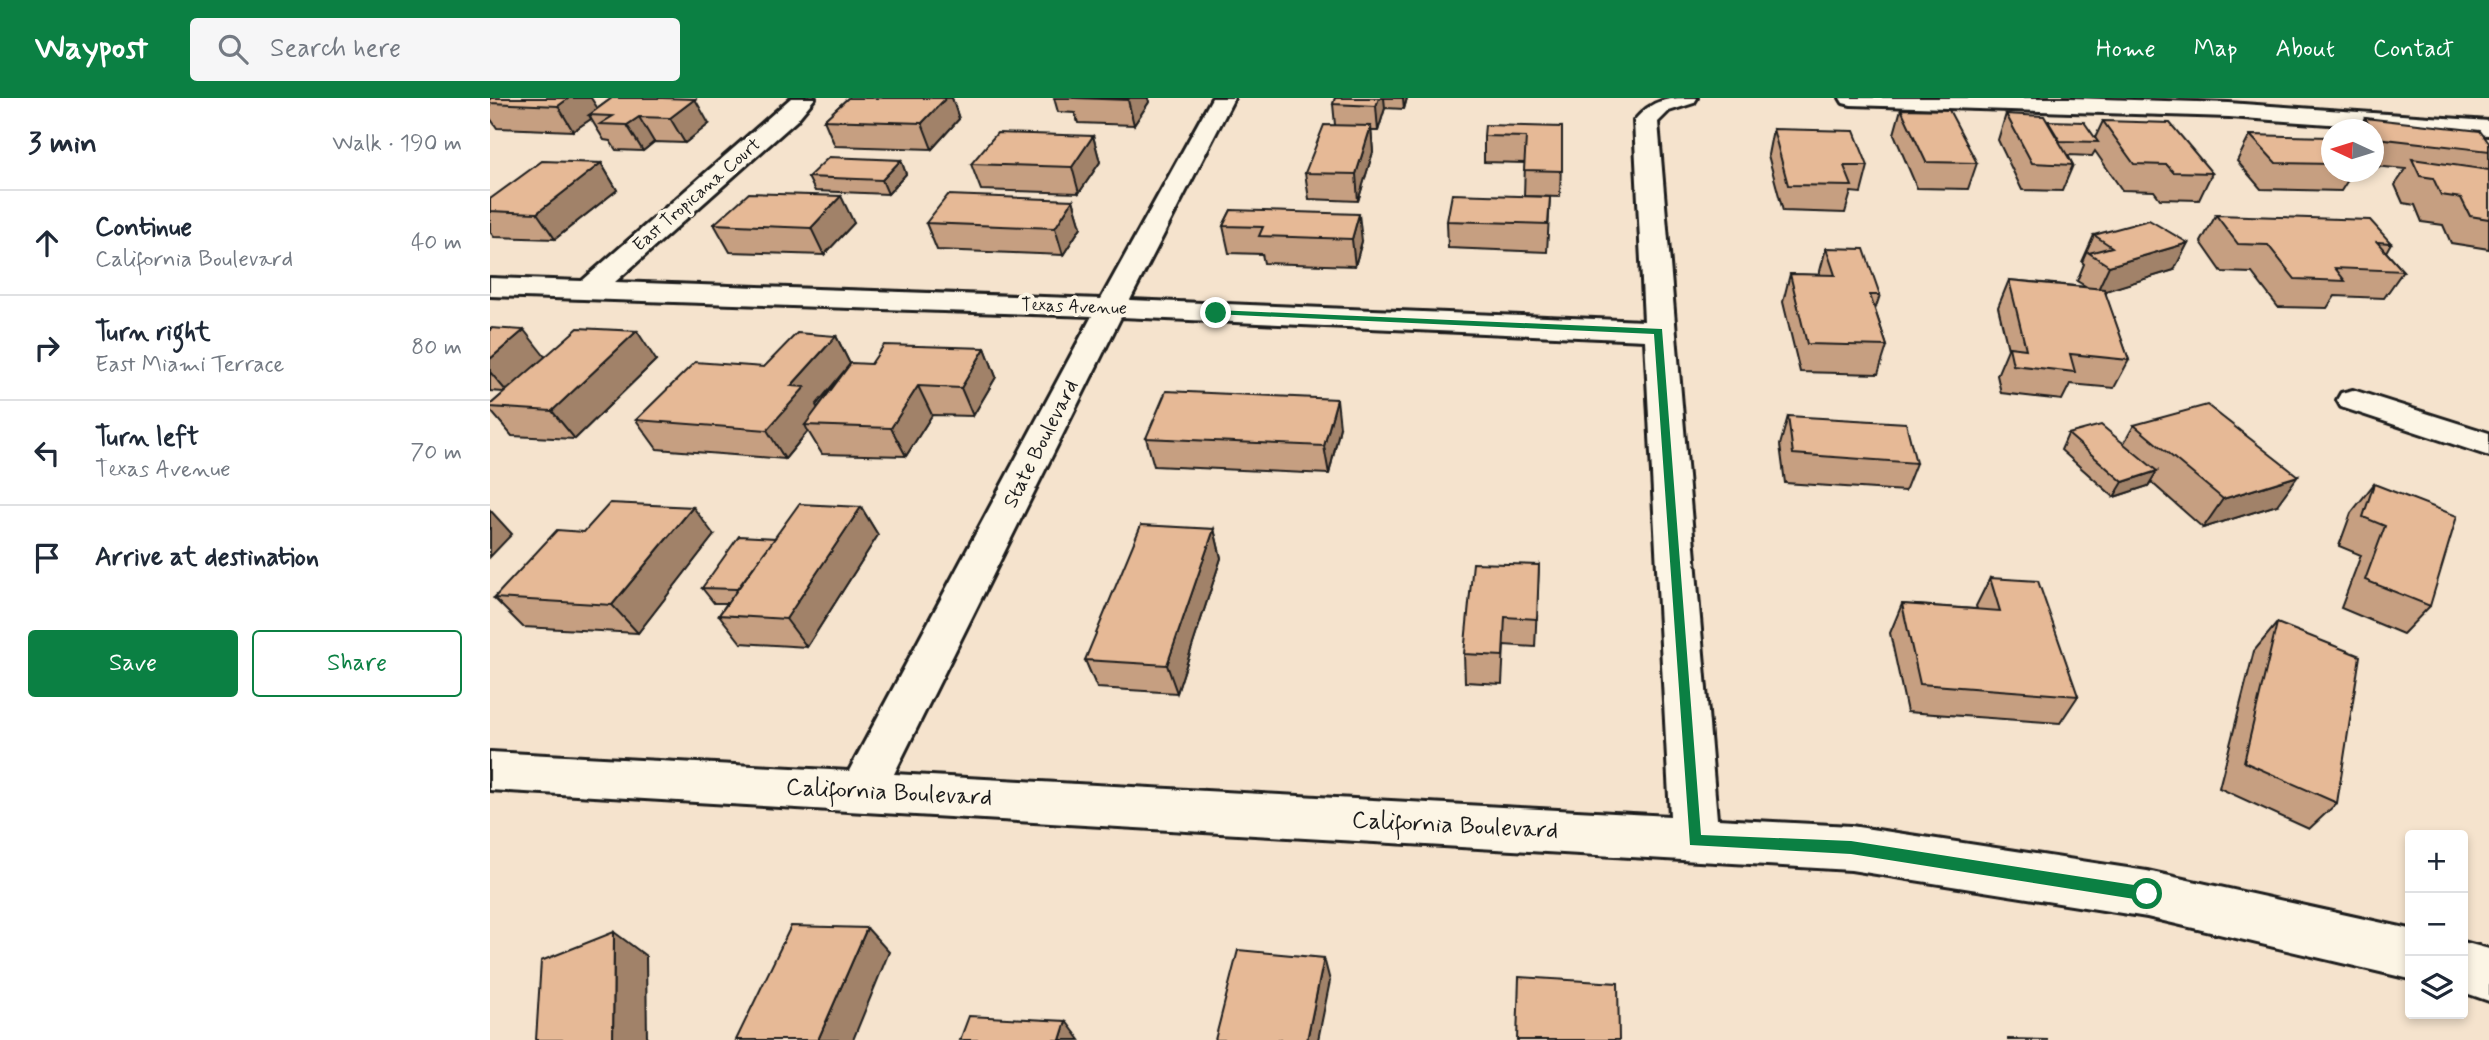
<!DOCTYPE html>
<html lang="en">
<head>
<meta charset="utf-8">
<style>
	body { margin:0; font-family:Mynerve,sans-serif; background:#f6f6f7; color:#1f2937 }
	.controls { position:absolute; right:21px; bottom:21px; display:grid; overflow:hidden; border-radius:7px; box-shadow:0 4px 10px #0003 }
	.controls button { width:63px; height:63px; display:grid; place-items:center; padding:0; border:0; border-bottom:2px solid #e0e1e3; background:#fff; color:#1f2937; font:35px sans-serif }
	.compass { position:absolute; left:1831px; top:21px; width:63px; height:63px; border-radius:50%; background:#fff; box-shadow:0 4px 10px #0003; rotate:274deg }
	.stop { position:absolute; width:21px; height:21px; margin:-16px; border:5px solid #0b8043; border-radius:50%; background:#fff }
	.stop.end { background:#0b8043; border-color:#fff; box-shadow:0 2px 7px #0008 }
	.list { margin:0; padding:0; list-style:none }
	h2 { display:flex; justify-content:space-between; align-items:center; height:91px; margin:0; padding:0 28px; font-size:30px }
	h2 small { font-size:23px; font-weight:400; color:#747a83 }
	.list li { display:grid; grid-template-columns:46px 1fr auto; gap:21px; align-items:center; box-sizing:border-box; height:105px; padding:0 28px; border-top:2px solid #e0e1e3 }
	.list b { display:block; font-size:26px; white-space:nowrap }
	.list p { margin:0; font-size:23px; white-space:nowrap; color:#747a83 }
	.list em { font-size:23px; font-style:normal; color:#747a83 }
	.actions { display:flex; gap:14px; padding:21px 28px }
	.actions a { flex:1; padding:16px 0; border:2px solid #0b8043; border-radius:7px; text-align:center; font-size:24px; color:#0b8043 }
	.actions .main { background:#0b8043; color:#fff }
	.icon { flex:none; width:38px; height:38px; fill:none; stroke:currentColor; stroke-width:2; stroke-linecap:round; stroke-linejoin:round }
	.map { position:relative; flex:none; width:1999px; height:942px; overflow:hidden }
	header { display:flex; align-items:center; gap:42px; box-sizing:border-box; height:98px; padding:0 35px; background:#0b8043; color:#fff }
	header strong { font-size:33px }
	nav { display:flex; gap:38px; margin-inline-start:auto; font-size:24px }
	.search { width:490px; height:63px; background:#f6f6f7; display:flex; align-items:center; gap:18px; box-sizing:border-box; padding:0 24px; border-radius:7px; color:#747a83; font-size:26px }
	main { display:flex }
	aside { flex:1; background:#fff }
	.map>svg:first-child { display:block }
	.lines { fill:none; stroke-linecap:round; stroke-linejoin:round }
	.street-casing { stroke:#1c1c1c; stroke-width:6 }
	.street { fill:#fcf5e5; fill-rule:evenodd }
	.wall { fill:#c69f81; stroke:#1c1c1c; stroke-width:2; fill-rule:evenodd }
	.shaded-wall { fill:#a18269; stroke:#1c1c1c; stroke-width:2 }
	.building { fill:#e6b996; stroke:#1c1c1c; stroke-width:2 }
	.route { fill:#0b8043 }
	.labels { text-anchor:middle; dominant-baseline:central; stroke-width:7; stroke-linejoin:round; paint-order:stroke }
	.far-street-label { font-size:18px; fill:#1c1c1c; stroke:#fcf5e5 }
	.street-label { font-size:21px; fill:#1c1c1c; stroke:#fcf5e5 }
	.near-street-label { font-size:24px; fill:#1c1c1c; stroke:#fcf5e5 }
</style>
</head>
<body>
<header>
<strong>Waypost</strong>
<div class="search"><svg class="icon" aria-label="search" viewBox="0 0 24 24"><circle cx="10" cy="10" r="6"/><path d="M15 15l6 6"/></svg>Search here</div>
<nav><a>Home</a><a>Map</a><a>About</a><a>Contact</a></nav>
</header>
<main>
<aside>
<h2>3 min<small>Walk · 190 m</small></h2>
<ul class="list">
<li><svg class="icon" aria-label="ahead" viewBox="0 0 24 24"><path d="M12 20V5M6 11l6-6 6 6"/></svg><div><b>Continue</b><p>California Boulevard</p></div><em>40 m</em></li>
<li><svg class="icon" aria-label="right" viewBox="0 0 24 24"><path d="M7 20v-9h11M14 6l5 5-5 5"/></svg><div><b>Turn right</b><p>East Miami Terrace</p></div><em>80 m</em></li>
<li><svg class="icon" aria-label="left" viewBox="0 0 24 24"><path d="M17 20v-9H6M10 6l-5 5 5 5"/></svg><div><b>Turn left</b><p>Texas Avenue</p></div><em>70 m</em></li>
<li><svg class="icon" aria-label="arrive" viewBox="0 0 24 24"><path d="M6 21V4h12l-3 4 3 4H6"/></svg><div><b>Arrive at destination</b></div></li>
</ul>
<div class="actions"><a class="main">Save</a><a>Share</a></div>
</aside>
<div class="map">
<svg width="1999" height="942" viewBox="0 0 1999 942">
	<rect width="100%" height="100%" fill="#f5e3cd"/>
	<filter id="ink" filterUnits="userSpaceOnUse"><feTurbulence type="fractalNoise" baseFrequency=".0143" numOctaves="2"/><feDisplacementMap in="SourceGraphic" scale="14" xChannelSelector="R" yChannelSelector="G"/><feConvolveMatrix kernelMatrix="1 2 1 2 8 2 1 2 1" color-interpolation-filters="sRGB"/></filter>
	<g filter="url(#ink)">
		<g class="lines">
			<defs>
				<g id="street">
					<path d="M 301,0 L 325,0 L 306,23 L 125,184 L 611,201 L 722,0 L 744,0 L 640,202 L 1154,223 L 1144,23 C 1163,0 1178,0 1207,0 L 1204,5 L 1179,13 L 1168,24 L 1227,721 L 1361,728 L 1657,773 L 1920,831 L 1920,881 L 1657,819 L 1361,772 L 0,692 L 0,654 L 359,673 L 602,218 L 0,198 L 0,180 L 92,183 ZM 631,219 L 1155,242 L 1180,718 L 404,676 Z"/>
					<path d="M 1350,0 L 1580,0 L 1739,5 L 1999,23 L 1999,37 L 1739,19 L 1361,7 L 1353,5 Z"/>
					<path d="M 1863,292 L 1999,335 L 1999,358 L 1851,309 L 1847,302 L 1851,295 Z"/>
					<path d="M 1973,844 L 1999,851 L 1999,903 L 1973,894 Z"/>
				</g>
			</defs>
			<use href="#street" class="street-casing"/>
			<use href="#street" class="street"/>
		</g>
		<g class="wall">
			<path d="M 0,0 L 108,10 L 122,0 L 219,26 L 195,45 L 164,44 L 153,53 L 126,52 L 120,43 L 114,42 L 101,21 L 83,33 L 7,30 L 0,20 Z"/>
			<path d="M 358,0 L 462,0 L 469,21 L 442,51 L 345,48 L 334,22 Z"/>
			<path d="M 564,0 L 658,0 L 659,4 L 644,27 L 588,25 L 585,15 L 568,14 Z"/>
			<path d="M 845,0 L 917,0 L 914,11 L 895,10 L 888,33 L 881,33 L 883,54 L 868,103 L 819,101 L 815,75 L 845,27 L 843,6 Z"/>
			<path d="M 1411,11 L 1487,65 L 1478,91 L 1427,90 L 1404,36 Z"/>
			<path d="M 1516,16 L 1558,23 L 1605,40 L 1613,23 L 1722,75 L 1709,102 L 1670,101 L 1664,93 L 1632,92 L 1605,53 L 1602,58 L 1578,57 L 1583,67 L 1572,93 L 1532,92 L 1508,42 Z"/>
			<path d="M 1875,20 L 1999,45 L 1999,151 L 1961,145 L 1953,127 L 1932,124 L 1925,107 L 1913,105 L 1905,87 L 1916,71 L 1884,68 L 1884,32 L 1868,32 Z"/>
			<path d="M 1072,29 L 1070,99 L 1034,98 L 1035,65 L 994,64 L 994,38 Z"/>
			<path d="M 1283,31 L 1378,68 L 1371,95 L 1361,94 L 1355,115 L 1293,113 L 1278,57 Z"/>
			<path d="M 1760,37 L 1842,42 L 1842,74 L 1863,74 L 1851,93 L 1771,91 L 1747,63 Z"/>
			<path d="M 603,38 L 610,64 L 589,95 L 491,92 L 481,66 Z"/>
			<path d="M 411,62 L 416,76 L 398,96 L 325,93 L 318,79 Z"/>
			<path d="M 111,65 L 127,92 L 65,141 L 4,139 L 0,134 L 0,101 Z"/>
			<path d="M 1060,99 L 1057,154 L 958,150 L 957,123 Z"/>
			<path d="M 583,102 L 591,129 L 573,157 L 447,152 L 436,125 Z"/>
			<path d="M 741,112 L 872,143 L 865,168 L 774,165 L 772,156 L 739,155 L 733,128 Z"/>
			<path d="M 1726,117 L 1901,145 L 1896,154 L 1913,173 L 1894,200 L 1845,198 L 1837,210 L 1788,209 L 1762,175 L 1732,174 L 1711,144 Z"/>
			<path d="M 364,125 L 334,157 L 240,154 L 224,126 Z"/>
			<path d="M 1604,137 L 1684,172 L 1614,193 L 1639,262 L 1624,290 L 1580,286 L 1572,302 L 1511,295 L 1507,277 L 1518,251 L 1508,209 L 1519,182 L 1597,189 L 1587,183 L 1594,166 L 1592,164 Z"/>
			<path d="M 1336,150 L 1390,197 L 1385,212 L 1397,248 L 1388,276 L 1310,274 L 1293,204 L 1300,176 L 1329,177 Z"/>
			<path d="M 0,230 L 55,259 L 166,262 L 85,341 L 22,338 L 0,312 L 0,307 L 15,294 L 0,293 Z"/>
			<path d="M 346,238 L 360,266 L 381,266 L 495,250 L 506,279 L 483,318 L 442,317 L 416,358 L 332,356 L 318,333 L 295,361 L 167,351 L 146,322 L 274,269 ZM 360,267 L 327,310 L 326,307 Z"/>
			<path d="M 1298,318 L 1426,365 L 1415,393 L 1295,385 L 1290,347 Z"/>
			<path d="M 1644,327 L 1787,407 L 1713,430 L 1661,384 L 1658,388 L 1624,399 L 1571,352 L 1578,336 L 1634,345 Z"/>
			<path d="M 850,329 L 839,376 L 664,368 L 656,340 Z"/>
			<path d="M 1884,386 L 1940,508 L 1913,536 L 1851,510 L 1871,457 L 1849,448 L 1861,415 Z"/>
			<path d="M 371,409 L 388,437 L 317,549 L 251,545 L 229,517 L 237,505 L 224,505 L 212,490 L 285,440 Z"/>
			<path d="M 724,431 L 731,460 L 687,595 L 607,590 L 595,562 Z"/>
			<path d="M 224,437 L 148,535 L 33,529 L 4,500 Z"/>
			<path d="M 1049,467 L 1045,549 L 1014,547 L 1012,586 L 975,584 L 974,556 Z"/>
			<path d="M 1500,480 L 1588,598 L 1570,625 L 1417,614 L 1400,535 L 1412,506 L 1487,511 L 1486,508 Z"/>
			<path d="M 1787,525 L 1847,705 L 1819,731 L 1729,690 L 1764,553 Z"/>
		</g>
		<g class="shaded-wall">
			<path d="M 79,0 L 101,0 L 110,14 L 99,17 L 101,21 L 83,33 L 68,8 Z"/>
			<path d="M 456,0 L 462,0 L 469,21 L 442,51 L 432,25 Z"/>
			<path d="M 639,0 L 658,0 L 659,4 L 644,27 L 638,2 Z"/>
			<path d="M 889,0 L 894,0 L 895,10 L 888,33 L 886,8 Z"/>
			<path d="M 913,0 L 917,0 L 914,11 Z"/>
			<path d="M 205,1 L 219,26 L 195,45 L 180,20 Z"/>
			<path d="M 149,19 L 164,44 L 153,53 L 137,27 Z"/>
			<path d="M 881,28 L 883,54 L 868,103 L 866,76 Z"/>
			<path d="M 603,38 L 610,64 L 589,95 L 582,69 Z"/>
			<path d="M 411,62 L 416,76 L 398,96 L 392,82 Z"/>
			<path d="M 111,65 L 127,92 L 65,141 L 47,115 Z"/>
			<path d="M 351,98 L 364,125 L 334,157 L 321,130 Z"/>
			<path d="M 583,102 L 591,129 L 573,157 L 565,130 Z"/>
			<path d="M 869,116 L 872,143 L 865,168 L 862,141 Z"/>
			<path d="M 1698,145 L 1684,172 L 1606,196 L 1619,168 Z"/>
			<path d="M 34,232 L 56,260 L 17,294 L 0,274 L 0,261 Z"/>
			<path d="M 147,233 L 166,262 L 85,341 L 62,313 Z"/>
			<path d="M 346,238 L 360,266 L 326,307 L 332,318 L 315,327 L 318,333 L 295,361 L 277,332 L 301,288 Z"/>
			<path d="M 495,250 L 506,279 L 483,318 L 471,290 Z"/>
			<path d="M 428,288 L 442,317 L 416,358 L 401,330 Z"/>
			<path d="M 847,301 L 850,329 L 839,376 L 834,348 Z"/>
			<path d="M 1667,373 L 1658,388 L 1624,399 L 1633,384 Z"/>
			<path d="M 1808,378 L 1787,407 L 1713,430 L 1733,401 Z"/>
			<path d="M 203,409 L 224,437 L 148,535 L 122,507 Z"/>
			<path d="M 371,409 L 388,437 L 317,549 L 296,521 Z"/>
			<path d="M 0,412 L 22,436 L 0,459 Z"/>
			<path d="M 724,431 L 731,460 L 687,595 L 677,567 Z"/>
			<path d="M 377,830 L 399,854 L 363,942 L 328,942 Z"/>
			<path d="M 124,834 L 156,858 L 157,942 L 123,942 Z"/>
			<path d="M 834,860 L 840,883 L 828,942 L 817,942 Z"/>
			<path d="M 576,923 L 590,942 L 570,942 Z"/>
		</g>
		<g class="building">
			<path d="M 0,0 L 79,0 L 68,8 L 0,5 Z"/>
			<path d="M 122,0 L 172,0 L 205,1 L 180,20 L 149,19 L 137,27 L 110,26 L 123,18 L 99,17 Z"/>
			<path d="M 358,0 L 456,0 L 432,25 L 334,22 Z"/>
			<path d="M 584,0 L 639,0 L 638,2 Z"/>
			<path d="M 845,0 L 889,0 L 886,8 L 843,6 Z"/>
			<path d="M 1411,11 L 1459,12 L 1487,65 L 1436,64 Z"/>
			<path d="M 1516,16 L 1554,18 L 1583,67 L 1542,65 Z"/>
			<path d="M 1875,20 L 1990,33 L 1999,45 L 1999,53 L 1887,40 L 1884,34 L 1884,32 L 1882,32 Z"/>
			<path d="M 1558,23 L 1594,24 L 1608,44 L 1570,43 Z"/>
			<path d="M 1613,23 L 1680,25 L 1722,75 L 1683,74 L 1677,67 L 1644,66 Z"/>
			<path d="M 834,27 L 881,28 L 866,76 L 815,75 Z"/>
			<path d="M 995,27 L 1072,29 L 1072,73 L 1034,72 L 1036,39 L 994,38 Z"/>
			<path d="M 1283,31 L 1364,33 L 1378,68 L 1354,68 L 1362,88 L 1298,87 Z"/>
			<path d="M 507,35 L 603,38 L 582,69 L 481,66 Z"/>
			<path d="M 1760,37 L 1839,39 L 1842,42 L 1842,66 L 1786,65 Z"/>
			<path d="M 339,59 L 411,62 L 392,82 L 318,79 Z"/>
			<path d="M 1922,61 L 1999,72 L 1999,121 L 1980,118 L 1971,100 L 1951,97 L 1943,80 L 1930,78 Z"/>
			<path d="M 52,63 L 111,65 L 47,115 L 0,113 L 0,101 Z"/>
			<path d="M 259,95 L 351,98 L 321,130 L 224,126 Z"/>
			<path d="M 962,96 L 1060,99 L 1058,126 L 957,123 Z"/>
			<path d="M 458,97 L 583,102 L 565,130 L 436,125 Z"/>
			<path d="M 741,112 L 869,116 L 862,141 L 769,138 L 773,129 L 733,128 Z"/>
			<path d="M 1726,117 L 1880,122 L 1901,145 L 1887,144 L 1913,173 L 1845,170 L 1855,183 L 1805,181 L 1778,147 L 1748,146 Z"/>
			<path d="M 1659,122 L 1698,145 L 1619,168 L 1599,155 L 1622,149 L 1604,137 Z"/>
			<path d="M 1336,150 L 1374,151 L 1390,197 L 1380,197 L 1397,248 L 1317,246 L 1300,176 L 1345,177 Z"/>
			<path d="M 1519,182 L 1614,191 L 1639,262 L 1580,256 L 1585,274 L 1523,267 L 1519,249 L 1536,251 Z"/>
			<path d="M 0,230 L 34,232 L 0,261 Z"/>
			<path d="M 88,230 L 147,233 L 62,313 L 0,309 L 0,307 Z"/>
			<path d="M 307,235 L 346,238 L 301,288 L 315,289 L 277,332 L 146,322 L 205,264 L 274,269 Z"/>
			<path d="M 394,247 L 495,250 L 471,290 L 428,288 L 401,330 L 315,327 L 361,265 L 381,266 Z"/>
			<path d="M 676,293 L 847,301 L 834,348 L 656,340 Z"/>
			<path d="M 1717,307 L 1808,378 L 1733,401 L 1644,327 Z"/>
			<path d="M 1298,318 L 1416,325 L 1426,365 L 1303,356 Z"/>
			<path d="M 1611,327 L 1667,373 L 1633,384 L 1578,336 Z"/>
			<path d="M 1884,386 L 1967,418 L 1940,508 L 1875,482 L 1895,428 L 1873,419 Z"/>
			<path d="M 120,405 L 203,409 L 122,507 L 4,500 L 67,432 L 94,434 Z"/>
			<path d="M 309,406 L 371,409 L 296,521 L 229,517 Z"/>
			<path d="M 651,427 L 724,431 L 677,567 L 595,562 Z"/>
			<path d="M 249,438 L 285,440 L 247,491 L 212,490 Z"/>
			<path d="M 983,465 L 1049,467 L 1047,521 L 1015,519 L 1013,558 L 974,556 Z"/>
			<path d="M 1500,480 L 1548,483 L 1588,598 L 1430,586 L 1412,506 L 1510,513 Z"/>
			<path d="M 1787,525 L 1870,558 L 1847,705 L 1754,664 Z"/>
			<path d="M 301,828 L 377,830 L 328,942 L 246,942 Z"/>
			<path d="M 124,834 L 123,942 L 46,942 L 51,863 Z"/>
			<path d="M 748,852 L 834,860 L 817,942 L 725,942 Z"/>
			<path d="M 1029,879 L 1128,885 L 1129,942 L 1027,942 Z"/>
			<path d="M 479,918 L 576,923 L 570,942 L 470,942 Z"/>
			<path d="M 1518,941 L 1558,942 L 1518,942 Z"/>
		</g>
	</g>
	<path class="route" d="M 726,212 L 1172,231 L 1211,737 L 1361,743 L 1657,789 L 1664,796 L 1662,801 L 1657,803 L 1361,756 L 1200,747 L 1164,236 L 723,216 L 721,215 Z"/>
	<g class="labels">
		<g class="far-street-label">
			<text transform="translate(207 97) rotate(-41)">East Tropicana Court</text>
			<text transform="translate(584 209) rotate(2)">Texas Avenue</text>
		</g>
		<g class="street-label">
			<text transform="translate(551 346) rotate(-63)">State Boulevard</text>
		</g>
		<g class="near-street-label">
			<text transform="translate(399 695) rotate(3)">California Boulevard</text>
			<text transform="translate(965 728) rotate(3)">California Boulevard</text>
		</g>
	</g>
</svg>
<div class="controls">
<button>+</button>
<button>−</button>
<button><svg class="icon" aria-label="layers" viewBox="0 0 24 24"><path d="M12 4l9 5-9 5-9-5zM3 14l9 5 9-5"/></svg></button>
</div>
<svg class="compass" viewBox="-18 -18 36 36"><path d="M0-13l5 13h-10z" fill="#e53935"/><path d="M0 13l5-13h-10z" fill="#747a83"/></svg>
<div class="stop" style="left:1657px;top:796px"></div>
<div class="stop end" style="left:726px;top:215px"></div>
</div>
</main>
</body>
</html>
